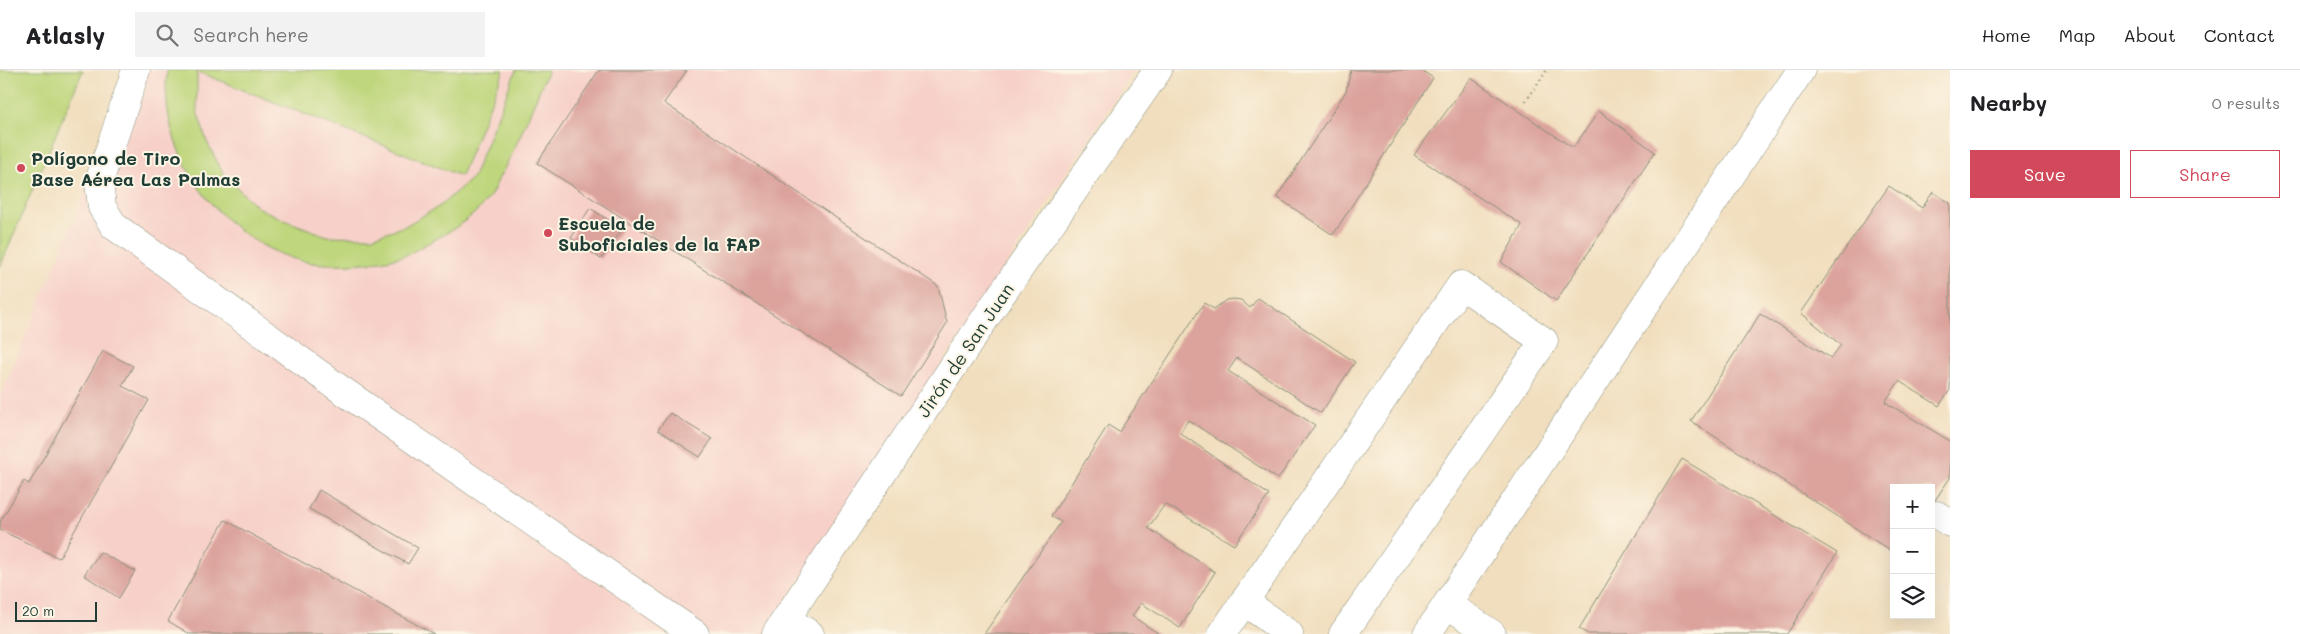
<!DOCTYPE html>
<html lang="en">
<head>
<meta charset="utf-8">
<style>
	body { margin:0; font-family:Mali,sans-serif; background:#f2f2f2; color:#202124 }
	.controls { position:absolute; right:15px; bottom:15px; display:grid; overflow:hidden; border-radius:0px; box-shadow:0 5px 20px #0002 }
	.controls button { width:45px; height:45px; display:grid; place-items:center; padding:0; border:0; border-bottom:1px solid #e0e0e0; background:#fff; color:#202124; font:25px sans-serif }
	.scale { position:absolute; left:15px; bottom:12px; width:82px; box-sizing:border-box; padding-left:5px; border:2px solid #1f3d34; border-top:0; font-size:14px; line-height:18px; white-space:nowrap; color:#1f3d34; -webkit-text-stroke:4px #fcf5e5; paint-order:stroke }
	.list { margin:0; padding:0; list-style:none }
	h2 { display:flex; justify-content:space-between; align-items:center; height:65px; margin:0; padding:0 20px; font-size:21px }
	h2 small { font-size:16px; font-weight:400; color:#757577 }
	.actions { display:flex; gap:10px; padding:15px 20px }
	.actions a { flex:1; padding:11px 0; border:1px solid #d1495b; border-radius:0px; text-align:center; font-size:18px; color:#d1495b }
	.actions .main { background:#d1495b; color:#fff }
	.icon { flex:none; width:28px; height:28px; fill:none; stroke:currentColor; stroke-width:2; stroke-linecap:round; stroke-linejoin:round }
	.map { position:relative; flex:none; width:1950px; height:564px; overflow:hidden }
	header { display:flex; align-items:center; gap:30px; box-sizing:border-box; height:70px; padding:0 25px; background:#fff; border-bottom:1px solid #e0e0e0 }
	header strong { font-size:24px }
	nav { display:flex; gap:28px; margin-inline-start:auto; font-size:18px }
	.search { width:350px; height:45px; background:#f2f2f2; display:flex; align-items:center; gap:12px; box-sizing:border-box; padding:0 18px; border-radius:0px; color:#757577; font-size:19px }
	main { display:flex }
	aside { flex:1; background:#fff }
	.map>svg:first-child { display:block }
	.built { fill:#f7d1c9 }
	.green { fill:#bed67b; stroke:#6e8a58 }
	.building { fill:#dba39c }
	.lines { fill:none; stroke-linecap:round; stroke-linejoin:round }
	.minor-casing { stroke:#888e79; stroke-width:29 }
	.path { stroke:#888e79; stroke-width:3; stroke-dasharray:1 4; stroke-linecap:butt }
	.minor { stroke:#fff; stroke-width:28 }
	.poi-dot { fill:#d1495b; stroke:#fcf5e5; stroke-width:2 }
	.labels { text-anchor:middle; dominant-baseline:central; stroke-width:4; stroke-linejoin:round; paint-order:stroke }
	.poi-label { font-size:18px; font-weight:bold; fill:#1f3d34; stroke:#fcf5e5; text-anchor:start }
	.street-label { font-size:18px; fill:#1f3d34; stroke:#fcf5e5 }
</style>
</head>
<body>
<header>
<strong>Atlasly</strong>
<div class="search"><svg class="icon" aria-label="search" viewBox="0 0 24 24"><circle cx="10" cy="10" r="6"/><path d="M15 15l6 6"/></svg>Search here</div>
<nav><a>Home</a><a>Map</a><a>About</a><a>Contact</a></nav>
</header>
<main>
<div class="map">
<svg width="1950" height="564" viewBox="0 0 1950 564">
	<rect width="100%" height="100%" fill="#fcf5e5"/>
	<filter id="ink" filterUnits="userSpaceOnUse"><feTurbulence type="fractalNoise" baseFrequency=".02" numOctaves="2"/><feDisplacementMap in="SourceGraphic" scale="10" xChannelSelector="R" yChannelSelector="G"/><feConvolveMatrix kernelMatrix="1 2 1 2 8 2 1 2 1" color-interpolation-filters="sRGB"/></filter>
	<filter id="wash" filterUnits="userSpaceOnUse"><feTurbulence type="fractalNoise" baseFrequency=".0096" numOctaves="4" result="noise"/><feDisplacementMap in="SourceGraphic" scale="20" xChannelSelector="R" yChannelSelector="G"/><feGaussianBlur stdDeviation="1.12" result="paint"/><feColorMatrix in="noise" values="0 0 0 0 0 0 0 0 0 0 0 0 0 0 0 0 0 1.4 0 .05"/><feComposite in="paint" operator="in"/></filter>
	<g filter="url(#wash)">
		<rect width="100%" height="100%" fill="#f1debe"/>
		<path class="built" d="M 137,0 L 1134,0 L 765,564 L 0,564 L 0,327 Z"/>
		<g class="green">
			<path d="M 0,0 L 83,0 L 0,197 Z"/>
			<path d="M 167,0 L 197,0 L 197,41 L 207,72 L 224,105 L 257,137 L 287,151 L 327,166 L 372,167 L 405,156 L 440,136 L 473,107 L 516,0 L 548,0 C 532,37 518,75 498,110 C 495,117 492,125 487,130 C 473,148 450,162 430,172 C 422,176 414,182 406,185 C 380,194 325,198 298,190 C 218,167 158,84 167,0 Z"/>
			<path d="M 199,0 L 504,0 L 461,106 L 198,2 Z"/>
		</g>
		<g id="blocks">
			<g class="building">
				<path d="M 599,0 L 687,0 L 664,33 L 938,216 L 947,253 L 901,326 L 537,93 Z"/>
				<path d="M 1351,0 L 1421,0 L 1433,8 L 1333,165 L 1277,127 L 1346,21 Z"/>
				<path d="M 1471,8 L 1573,78 L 1599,41 L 1655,82 L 1556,231 L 1501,192 L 1522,155 L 1414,85 Z"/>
				<path d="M 1889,116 L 1922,138 L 1933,122 L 1950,133 L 1950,320 L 1939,336 L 1899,311 L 1885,332 L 1950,371 L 1950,408 L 1931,436 L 1931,418 L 1894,418 L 1894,483 L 1691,351 L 1760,244 L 1831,288 L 1841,275 L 1801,243 Z"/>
				<path d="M 590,138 L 622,159 L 601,189 L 571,168 Z"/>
				<path d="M 1258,228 L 1355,292 L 1321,343 L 1237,288 L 1228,301 L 1315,355 L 1278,409 L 1188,350 L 1180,363 L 1269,425 L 1234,475 L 1165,434 L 1148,458 L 1215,502 L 1180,558 L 1141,533 L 1132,546 L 1159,564 L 984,564 L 1061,452 L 1051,446 L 1108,355 L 1119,362 L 1204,233 L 1214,239 L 1226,230 L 1234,229 L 1241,230 L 1250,238 Z"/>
				<path d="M 103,281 L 133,296 L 122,316 L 149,330 L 59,488 L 0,460 L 0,452 L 24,411 L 29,414 Z"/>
				<path d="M 670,343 L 712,369 L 700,387 L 658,360 Z"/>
				<path d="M 1682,389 L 1837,483 L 1787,564 L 1588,564 L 1579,559 Z"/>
				<path d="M 319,420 L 418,478 L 408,494 L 309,439 Z"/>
				<path d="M 225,450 L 434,564 L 190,564 L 168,551 Z"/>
				<path d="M 100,482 L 135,501 L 119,528 L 84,505 Z"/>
			</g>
		</g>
	</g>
	<g filter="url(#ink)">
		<use href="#blocks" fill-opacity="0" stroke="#888e79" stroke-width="1"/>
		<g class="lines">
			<defs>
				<g id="minor">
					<path d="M 136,0 L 99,112 L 102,137 L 114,156 L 336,316 L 695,564"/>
					<path d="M 1937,445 L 1950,453"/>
					<path d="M 1244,531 L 1289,564"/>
					<path d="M 1447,534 L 1492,564"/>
					<path d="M 786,549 L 810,564"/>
					<path d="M 776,564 L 992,238 L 1158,0"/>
					<path d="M 1222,564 L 1461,215 L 1544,271 L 1343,564"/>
					<path d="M 1427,564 L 1801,0"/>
				</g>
			</defs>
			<use href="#minor" class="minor-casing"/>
			<path class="path" d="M 1526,31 L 1547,0"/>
			<use href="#minor" class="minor"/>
		</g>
	</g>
	<g class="poi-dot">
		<circle cx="21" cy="98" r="5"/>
		<circle cx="548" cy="163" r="5"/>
	</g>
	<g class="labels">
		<g class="poi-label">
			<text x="31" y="88">Polígono de Tiro<tspan x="31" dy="21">Base Aérea Las Palmas</tspan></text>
			<text x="558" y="153">Escuela de<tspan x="558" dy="21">Suboficiales de la FAP</tspan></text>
		</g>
		<g class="street-label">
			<text transform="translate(965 280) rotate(-56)">Jirón de San Juan</text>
		</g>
	</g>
</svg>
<div class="controls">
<button>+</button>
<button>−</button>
<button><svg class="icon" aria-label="layers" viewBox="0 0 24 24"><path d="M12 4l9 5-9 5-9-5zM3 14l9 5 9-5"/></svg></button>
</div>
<div class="scale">20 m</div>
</div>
<aside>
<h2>Nearby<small>0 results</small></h2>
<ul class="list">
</ul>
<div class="actions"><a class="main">Save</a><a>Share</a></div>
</aside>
</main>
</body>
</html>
